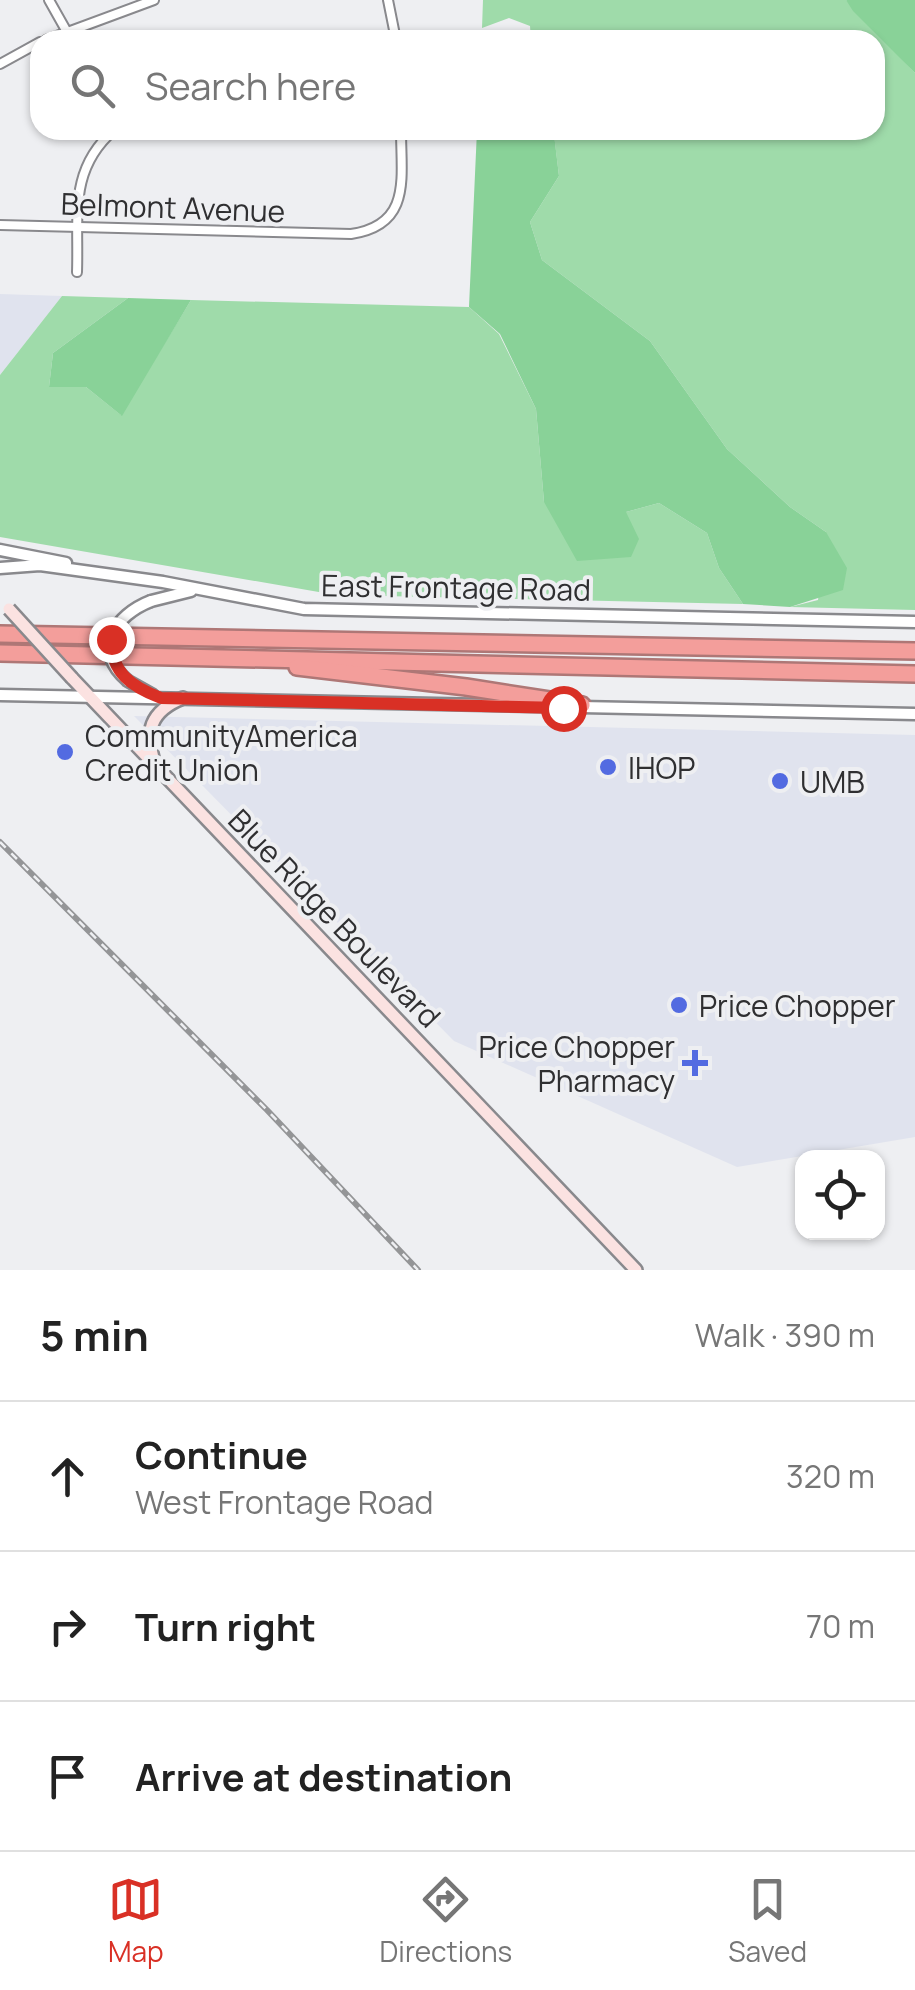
<!DOCTYPE html>
<html lang="en">
<head>
<meta charset="utf-8">
<style>
	body { margin:0; font-family:Manrope,sans-serif; background:#f2f2f2; color:#222 }
	.controls { position:absolute; right:30px; bottom:30px; display:grid; overflow:hidden; border-radius:20px; box-shadow:0 2px 8px #0004 }
	.controls button { width:90px; height:90px; display:grid; place-items:center; padding:0; border:0; border-bottom:2px solid #e0e0e0; background:#fff; color:#222; font:50px sans-serif }
	.stop { position:absolute; width:30px; height:30px; margin:-22px; border:8px solid #d93025; border-radius:50%; background:#fff }
	.stop.end { background:#d93025; border-color:#fff; box-shadow:0 2px 10px #0008 }
	.list { margin:0; padding:0; list-style:none }
	h2 { display:flex; justify-content:space-between; align-items:center; height:130px; margin:0; padding:0 40px; font-size:42px }
	h2 small { font-size:32px; font-weight:400; color:#767676 }
	.list li { display:grid; grid-template-columns:65px 1fr auto; gap:30px; align-items:center; box-sizing:border-box; height:150px; padding:0 40px; border-top:2px solid #e0e0e0 }
	.list b { display:block; font-size:38px; white-space:nowrap }
	.list p { margin:0; font-size:32px; white-space:nowrap; color:#767676 }
	.list em { font-size:32px; font-style:normal; color:#767676 }
	.icon { flex:none; width:55px; height:55px; fill:none; stroke:currentColor; stroke-width:2; stroke-linecap:round; stroke-linejoin:round }
	.map { position:relative; flex:none; width:915px; height:1270px; overflow:hidden }
	.search { position:absolute; background:#fff; box-shadow:0 2px 8px #0004; left:30px; right:30px; top:30px; height:110px; display:flex; align-items:center; gap:25px; box-sizing:border-box; padding:0 35px; border-radius:30px; color:#767676; font-size:38px }
	.sheet { height:580px; background:#fff }
	nav { display:flex; justify-content:space-around; align-items:center; box-sizing:border-box; height:140px; border-top:2px solid #e0e0e0; background:#fff; font-size:28px; color:#767676 }
	nav a { display:grid; justify-items:center; gap:5px }
	nav .on { color:#d93025 }
	.map>svg:first-child { display:block }
	.built { fill:#e0e3ee }
	.green { fill:#9fdbaa }
	.forest { fill:#89d298 }
	.lines { fill:none; stroke-linecap:round; stroke-linejoin:round }
	.minor-casing { stroke:#89898d; stroke-width:12 }
	.tertiary-casing { stroke:#89898d; stroke-width:15 }
	.secondary-casing { stroke:#89898d; stroke-width:16 }
	.motorway-casing { stroke:#ae7776; stroke-width:20 }
	.minor { stroke:#fff; stroke-width:8 }
	.tertiary { stroke:#fff; stroke-width:10 }
	.secondary { stroke:#fbe2e1; stroke-width:11 }
	.motorway { stroke:#f39e9b; stroke-width:15 }
	.rail-casing { stroke:#949597; stroke-width:6 }
	.rail { stroke:#eeeff2; stroke-width:2.5; stroke-dasharray:8; stroke-linecap:butt }
	.tertiary-bridge-casing { stroke:#89898d; stroke-width:15; stroke-linecap:butt }
	.secondary-bridge-casing { stroke:#89898d; stroke-width:16; stroke-linecap:butt }
	.tertiary-bridge { stroke:#fff; stroke-width:10 }
	.secondary-bridge { stroke:#fbe2e1; stroke-width:11 }
	.route { stroke:#d93025; stroke-width:12 }
	.poi-dot { fill:#536be1; stroke:#eeeff2; stroke-width:4 }
	.labels { text-anchor:middle; dominant-baseline:central; stroke-width:8; stroke-linejoin:round; paint-order:stroke }
	.street-label { font-size:30px; fill:#2f2f31; stroke:#eeeff2 }
	.poi-label { font-size:30px; fill:#2f2f31; stroke:#eeeff2; text-anchor:start }
</style>
</head>
<body>
<div class="map">
<svg width="915" height="1270" viewBox="0 0 915 1270">
	<rect width="100%" height="100%" fill="#eeeff2"/>
	<g class="built">
		<path d="M 0,294 L 62,296 L 0,375 Z"/>
		<path d="M 134,716 L 915,735 L 915,1137 L 737,1167 L 454,1041 Z"/>
	</g>
	<g class="green">
		<path d="M 483,0 L 846,0 L 915,73 L 915,610 L 790,607 L 818,600 L 826,532 L 790,507 L 727,449 L 650,341 L 542,260 L 530,222 L 559,176 L 554,135 L 550,130 L 875,130 L 875,40 L 531,40 L 530,26 L 509,18 L 482,28 Z"/>
		<path d="M 62,296 L 128,298 L 53,353 L 49,387 L 86,387 L 121,415 L 191,300 L 469,307 L 499,334 L 536,409 L 544,502 L 626,512 L 659,503 L 707,533 L 719,568 L 743,604 L 336,595 L 0,537 L 0,375 Z"/>
	</g>
	<g class="forest">
		<path d="M 846,0 L 915,0 L 915,73 L 853,11 Z"/>
		<path d="M 477,130 L 550,130 L 554,134 L 559,176 L 530,222 L 542,260 L 650,341 L 727,449 L 790,507 L 826,532 L 847,568 L 843,590 L 790,607 L 743,604 L 719,568 L 707,533 L 659,503 L 626,512 L 639,539 L 631,557 L 577,561 L 544,502 L 536,409 L 500,334 L 469,307 Z"/>
		<path d="M 128,298 L 191,300 L 122,416 L 86,387 L 49,387 L 53,353 Z"/>
	</g>
	<g class="lines">
		<defs>
			<g id="minor">
				<path d="M 49,0 L 67,32"/>
				<path d="M 388,0 L 396,40"/>
				<path d="M 46,40 L 154,0"/>
				<path d="M 0,64 L 40,42"/>
				<path d="M 0,225 L 351,234 C 412,225 401,178 401,130"/>
				<path d="M 77,272 C 79,217 68,170 114,130"/>
			</g>
			<g id="tertiary">
				<path d="M 0,550 L 66,563"/>
				<path d="M 0,568 L 40,565 L 163,582 L 304,609 L 915,622"/>
				<path d="M 151,601 L 191,591"/>
				<path d="M 128,681 L 153,695"/>
				<path d="M 0,695 L 915,714"/>
			</g>
			<g id="secondary">
				<path d="M 72,678 L 636,1270"/>
				<path d="M 155,764 C 144,732 150,711 183,698"/>
			</g>
			<g id="motorway">
				<path d="M 0,634 L 915,651"/>
				<path d="M 0,653 L 915,674"/>
				<path d="M 297,667 L 466,687 L 582,705"/>
			</g>
		</defs>
		<use href="#minor" class="minor-casing"/>
		<use href="#tertiary" class="tertiary-casing"/>
		<use href="#secondary" class="secondary-casing"/>
		<use href="#motorway" class="motorway-casing"/>
		<use href="#minor" class="minor"/>
		<use href="#tertiary" class="tertiary"/>
		<use href="#secondary" class="secondary"/>
		<use href="#motorway" class="motorway"/>
		<defs>
			<path id="rail" d="M 0,842 L 267,1110 L 418,1270"/>
		</defs>
		<use href="#rail" class="rail-casing"/>
		<use href="#rail" class="rail"/>
		<defs>
			<path id="tertiary-bridge" d="M 128,681 C 91,650 115,615 151,601"/>
			<path id="secondary-bridge" d="M 9,609 L 72,678"/>
		</defs>
		<use href="#tertiary-bridge" class="tertiary-bridge-casing"/>
		<use href="#secondary-bridge" class="secondary-bridge-casing"/>
		<use href="#tertiary-bridge" class="tertiary-bridge"/>
		<use href="#secondary-bridge" class="secondary-bridge"/>
	</g>
	<g class="lines">
		<path class="route" d="M 111,639 C 111,673 132,687 161,698 L 563,708"/>
	</g>
	<g class="poi-dot">
		<circle cx="65" cy="752" r="10"/>
		<circle cx="608" cy="767" r="10"/>
		<circle cx="780" cy="781" r="10"/>
		<circle cx="679" cy="1005" r="10"/>
		<path d="M690 1048h10v10h10v10h-10v10h-10v-10h-10v-10h10z"/>
	</g>
	<g class="labels">
		<g class="street-label">
			<text transform="translate(173 207) rotate(2)">Belmont Avenue</text>
			<text transform="translate(456 587) rotate(1)">East Frontage Road</text>
			<text transform="translate(335 918) rotate(46)">Blue Ridge Boulevard</text>
		</g>
		<g class="poi-label">
			<text x="85" y="735">CommunityAmerica<tspan x="85" dy="34">Credit Union</tspan></text>
			<text x="628" y="767">IHOP</text>
			<text x="800" y="781">UMB</text>
			<text x="699" y="1005">Price Chopper</text>
			<text x="675" y="1046" text-anchor="end">Price Chopper<tspan x="675" dy="34">Pharmacy</tspan></text>
		</g>
	</g>
</svg>
<div class="controls">
<button><svg class="icon" aria-label="locate" viewBox="0 0 24 24"><circle cx="12" cy="12" r="6"/><path d="M12 2v4M12 18v4M2 12h4M18 12h4"/></svg></button>
</div>
<div class="stop" style="left:563px;top:708px"></div>
<div class="stop end" style="left:111px;top:639px"></div>
<div class="search"><svg class="icon" aria-label="search" viewBox="0 0 24 24"><circle cx="10" cy="10" r="6"/><path d="M15 15l6 6"/></svg>Search here</div>
</div>
<section class="sheet">
<h2>5 min<small>Walk · 390 m</small></h2>
<ul class="list">
<li><svg class="icon" aria-label="ahead" viewBox="0 0 24 24"><path d="M12 20V5M6 11l6-6 6 6"/></svg><div><b>Continue</b><p>West Frontage Road</p></div><em>320 m</em></li>
<li><svg class="icon" aria-label="right" viewBox="0 0 24 24"><path d="M7 20v-9h11M14 6l5 5-5 5"/></svg><div><b>Turn right</b></div><em>70 m</em></li>
<li><svg class="icon" aria-label="arrive" viewBox="0 0 24 24"><path d="M6 21V4h12l-3 4 3 4H6"/></svg><div><b>Arrive at destination</b></div></li>
</ul>
</section>
<nav>
<a class="on"><svg class="icon" aria-label="map" viewBox="0 0 24 24"><path d="M3 6l6-2 6 2 6-2v14l-6 2-6-2-6 2zM9 4v14M15 6v14"/></svg>Map</a>
<a><svg class="icon" aria-label="directions" viewBox="0 0 24 24"><path d="M12 3l9 9-9 9-9-9zM9 14v-3h6M13 9l2 2-2 2"/></svg>Directions</a>
<a><svg class="icon" aria-label="saved" viewBox="0 0 24 24"><path d="M7 4h10v16l-5-4-5 4z"/></svg>Saved</a>
</nav>
</body>
</html>
